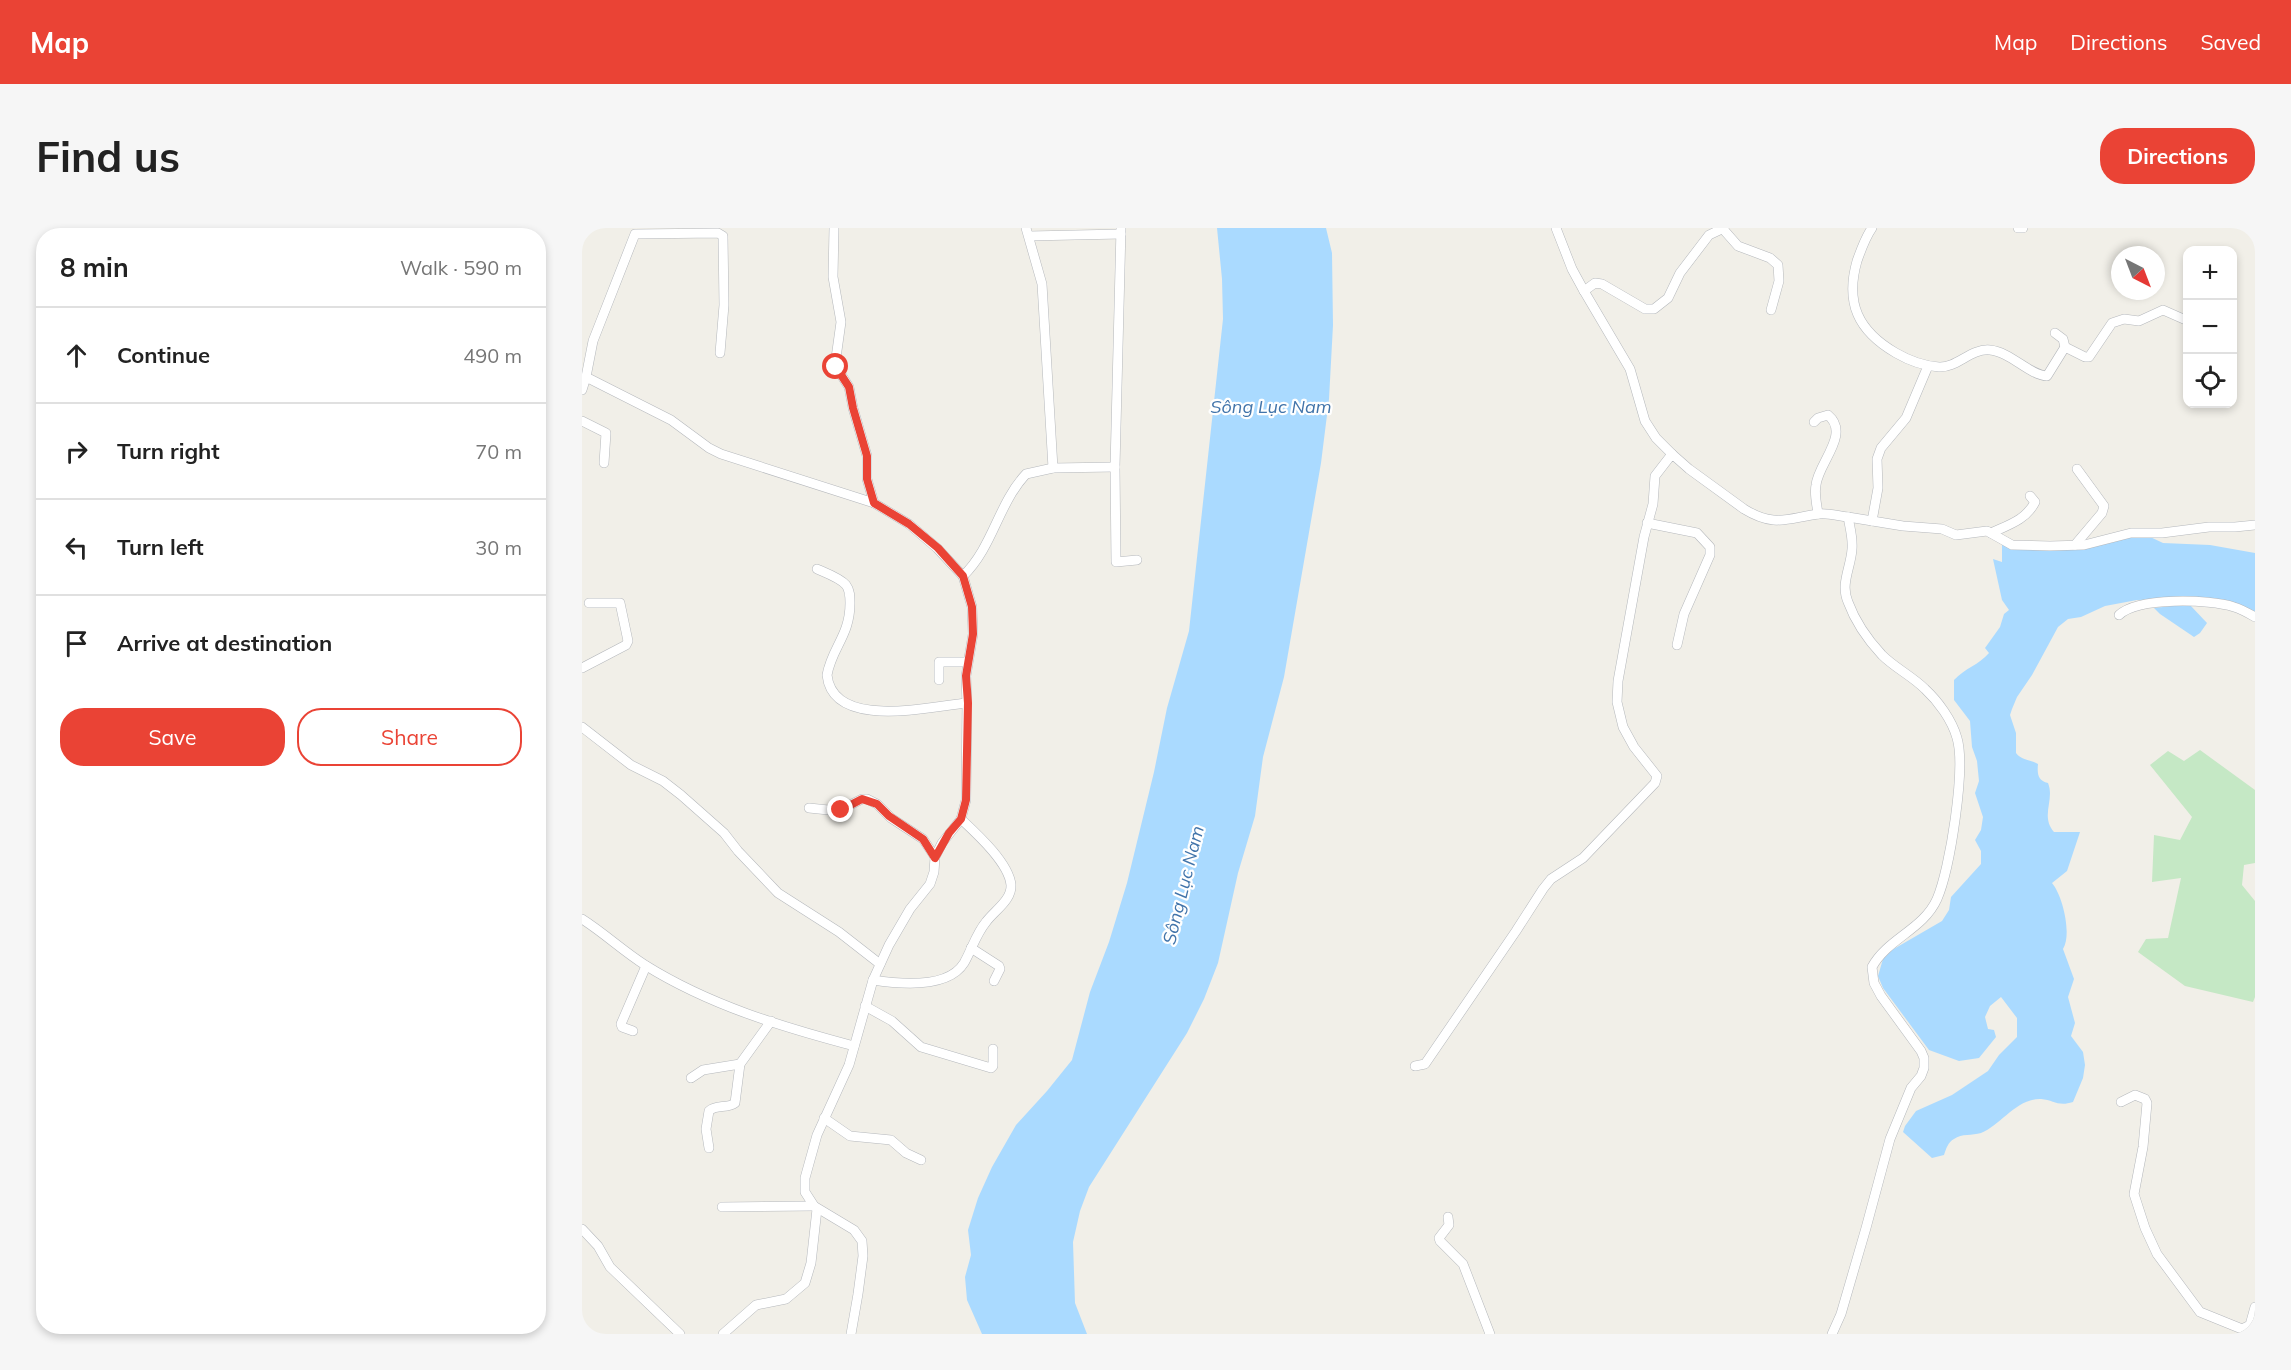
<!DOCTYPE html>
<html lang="en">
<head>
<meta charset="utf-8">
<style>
	body { margin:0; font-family:Mulish,sans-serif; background:#f6f6f6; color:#222 }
	.controls { position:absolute; right:18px; top:18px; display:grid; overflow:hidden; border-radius:12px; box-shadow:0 3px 9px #0003 }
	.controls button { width:54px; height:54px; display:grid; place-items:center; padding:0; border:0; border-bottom:2px solid #e0e0e0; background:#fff; color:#222; font:30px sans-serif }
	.compass { position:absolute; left:1529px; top:18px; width:54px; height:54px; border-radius:50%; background:#fff; box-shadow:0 3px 9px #0003; rotate:138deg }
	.stop { position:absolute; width:18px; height:18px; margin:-14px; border:4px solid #ea4335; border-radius:50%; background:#fff }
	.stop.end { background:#ea4335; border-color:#fff; box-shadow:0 2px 6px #0008 }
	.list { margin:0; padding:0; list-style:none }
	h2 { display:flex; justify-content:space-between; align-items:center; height:78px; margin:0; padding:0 24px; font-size:26px }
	h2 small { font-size:20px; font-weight:400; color:#767676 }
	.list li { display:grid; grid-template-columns:39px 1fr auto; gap:18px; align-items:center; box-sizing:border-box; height:96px; padding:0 24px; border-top:2px solid #e0e0e0 }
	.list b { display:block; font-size:22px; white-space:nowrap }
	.list em { font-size:20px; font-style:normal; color:#767676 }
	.actions { display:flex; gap:12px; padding:18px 24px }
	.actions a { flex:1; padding:14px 0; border:2px solid #ea4335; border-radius:24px; text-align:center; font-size:21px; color:#ea4335 }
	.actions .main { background:#ea4335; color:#fff }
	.icon { flex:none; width:33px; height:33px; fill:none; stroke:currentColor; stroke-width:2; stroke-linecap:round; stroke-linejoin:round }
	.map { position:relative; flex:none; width:1673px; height:1106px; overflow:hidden; border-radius:24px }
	header { display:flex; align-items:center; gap:36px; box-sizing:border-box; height:84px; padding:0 30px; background:#ea4335; color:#fff }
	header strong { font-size:28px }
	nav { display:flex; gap:33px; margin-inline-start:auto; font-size:21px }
	.intro { display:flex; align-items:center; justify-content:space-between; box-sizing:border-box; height:144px; padding:0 36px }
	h1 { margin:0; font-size:42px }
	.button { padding:15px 27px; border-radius:24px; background:#ea4335; color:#fff; font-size:21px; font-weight:700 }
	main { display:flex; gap:36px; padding:0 36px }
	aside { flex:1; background:#fff; border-radius:24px; box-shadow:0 3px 9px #0003 }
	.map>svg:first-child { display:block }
	.green { fill:#c5e8c5 }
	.water { fill:#aadaff }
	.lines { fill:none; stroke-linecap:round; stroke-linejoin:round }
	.minor-casing { stroke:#b5b8bc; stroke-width:10 }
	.minor { stroke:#fff; stroke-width:9 }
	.route { stroke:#ea4335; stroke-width:8 }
	.labels { text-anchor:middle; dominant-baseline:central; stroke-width:4.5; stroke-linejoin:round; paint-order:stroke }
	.water-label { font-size:18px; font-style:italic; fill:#4174aa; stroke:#fff }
</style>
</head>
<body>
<header>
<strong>Map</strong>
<nav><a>Map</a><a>Directions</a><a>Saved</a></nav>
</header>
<div class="intro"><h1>Find us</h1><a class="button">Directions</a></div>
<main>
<aside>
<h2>8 min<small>Walk · 590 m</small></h2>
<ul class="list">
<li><svg class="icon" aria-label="ahead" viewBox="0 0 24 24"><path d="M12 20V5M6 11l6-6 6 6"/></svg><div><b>Continue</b></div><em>490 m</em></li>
<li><svg class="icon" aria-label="right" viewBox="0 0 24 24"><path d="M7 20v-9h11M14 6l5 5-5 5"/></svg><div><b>Turn right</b></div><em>70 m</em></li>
<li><svg class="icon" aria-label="left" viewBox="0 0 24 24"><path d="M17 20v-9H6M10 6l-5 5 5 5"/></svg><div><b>Turn left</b></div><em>30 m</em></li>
<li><svg class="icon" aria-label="arrive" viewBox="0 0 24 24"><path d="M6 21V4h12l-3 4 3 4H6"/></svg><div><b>Arrive at destination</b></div></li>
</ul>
<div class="actions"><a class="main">Save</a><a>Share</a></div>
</aside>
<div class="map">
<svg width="1673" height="1106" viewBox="0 0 1673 1106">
	<rect width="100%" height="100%" fill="#f1efe8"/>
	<path class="green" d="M 1618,522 L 1673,562 L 1673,635 L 1662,637 L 1660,657 L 1673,673 L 1673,769 L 1671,774 L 1603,758 L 1556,724 L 1564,711 L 1586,710 L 1599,650 L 1570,654 L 1572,607 L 1598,612 L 1610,589 L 1568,537 L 1586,523 L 1602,533 Z"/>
	<g class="water">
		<path d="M 635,0 L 744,0 L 750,25 L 751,97 L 747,171 L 739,235 L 702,449 L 681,529 L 673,588 L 656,645 L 636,735 L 622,771 L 605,805 L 507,959 L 498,983 L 491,1014 L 493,1075 L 505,1106 L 400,1106 L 385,1072 L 383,1049 L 389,1027 L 386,1002 L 396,970 L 410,939 L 434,897 L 465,863 L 490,832 L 508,764 L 527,714 L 545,655 L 572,544 L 585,480 L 607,403 L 641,91 L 640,51 Z"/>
		<path d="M 1564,307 L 1581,315 L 1628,317 L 1673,325 L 1673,384 L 1632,370 L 1555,372 L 1523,378 L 1499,389 L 1486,391 L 1476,399 L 1450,447 L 1435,469 L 1430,481 L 1428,487 L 1434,505 L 1434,525 C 1440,533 1448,531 1456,536 C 1455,546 1456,553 1466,555 C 1473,572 1458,588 1472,604 L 1498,604 L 1485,643 L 1470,655 C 1481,668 1490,707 1481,721 L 1492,751 L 1486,769 L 1493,795 L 1489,808 L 1501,824 L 1503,837 L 1501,850 L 1491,874 C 1476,879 1472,872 1459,871 C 1435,870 1419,897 1399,905 C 1390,908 1380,905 1372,911 C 1366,914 1364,921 1362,927 L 1350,930 L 1321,904 L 1323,898 L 1334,883 L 1370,867 L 1406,843 L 1417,827 L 1435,809 L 1435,790 L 1419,769 L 1408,778 L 1403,789 L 1406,801 L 1412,802 L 1414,809 L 1397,830 L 1377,833 L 1347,822 L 1301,760 L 1296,748 L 1301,731 L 1310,722 L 1360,693 L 1367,682 L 1369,669 L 1399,636 L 1399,623 L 1393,612 L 1399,602 L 1401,589 L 1393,565 L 1397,553 L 1395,533 L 1390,519 L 1388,493 L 1372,472 L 1372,452 C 1383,440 1397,437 1407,425 L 1403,420 L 1418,399 L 1422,386 L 1427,382 L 1420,372 L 1411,331 L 1420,334 L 1420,317 L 1448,320 Z"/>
		<path d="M 1607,376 L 1625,395 L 1618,405 L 1612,409 L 1578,386 L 1572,380 Z"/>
	</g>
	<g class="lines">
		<defs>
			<g id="minor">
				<path d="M 252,0 L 251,49 L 259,94 L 253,137 L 267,159 L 271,180 L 285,228 L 285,251 L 292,275"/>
				<path d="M 444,0 L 460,56 L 471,240"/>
				<path d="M 539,0 L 533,239 L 534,334 L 555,332"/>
				<path d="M 974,0 L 990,41 L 1002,63 L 1048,141 L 1063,193 L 1074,210 L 1090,226"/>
				<path d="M 1290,0 C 1283,10 1279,22 1275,33 C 1263,75 1276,103 1314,125 C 1326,132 1342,138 1357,139 C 1375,140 1389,120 1408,122 C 1429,124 1447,147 1465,148 L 1483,119 L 1503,129 L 1507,129 L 1530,95 L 1542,91 L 1557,93 L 1581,82 L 1606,93"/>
				<path d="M 1436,0 L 1441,0"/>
				<path d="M 1141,1 L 1156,18 L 1188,30 L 1196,37 L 1197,53 L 1189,82"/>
				<path d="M 447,8 L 539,6"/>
				<path d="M 1002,63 L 1013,55 L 1020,56 L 1063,81 L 1072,81 L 1086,70 L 1098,45 L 1127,7 L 1142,0"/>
				<path d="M 1473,105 L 1481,111 L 1483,119"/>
				<path d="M 4,149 L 11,113 L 53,6 L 136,5 L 141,8 L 142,77 L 138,125"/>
				<path d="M 0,162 L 4,149 L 89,192 L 127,220 L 139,226 L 292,275 L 327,296 L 355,320 L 381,348 L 390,379 L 391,406 L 384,448 L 385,475 L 384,572 L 379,591 L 360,615 L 353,629 L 352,644 L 348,656 L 328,681 L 307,717 L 291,752 L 267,837 L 235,907 L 223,950 L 223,964 L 232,978 L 272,1002 L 280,1013 L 281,1028 L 276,1066 L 269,1106"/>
				<path d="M 0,193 L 24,205 L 22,235"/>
				<path d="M 1232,194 L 1236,190 L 1246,187 C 1269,206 1236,235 1234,257 C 1232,266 1235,277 1236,286"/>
				<path d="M 1266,289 L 1321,298 L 1360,301 L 1374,307 L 1405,303 L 1430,317 L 1468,318 L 1502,317 L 1549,305 L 1580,305 L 1627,299 L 1653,299 L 1673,297"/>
				<path d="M 1290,293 L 1296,260 L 1295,231 L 1299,220 L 1324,190 L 1346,138"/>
				<path d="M 1065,295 L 1115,305 L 1128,319 L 1128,327 L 1102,386 L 1095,417"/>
				<path d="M 1409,305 C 1426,297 1444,292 1453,274 L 1448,268"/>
				<path d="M 1493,317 L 1520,285 L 1522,278 L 1495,241"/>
				<path d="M 235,341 C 244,345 258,350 264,357 C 268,362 268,369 268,375 C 268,408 250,419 245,447 C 251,503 349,478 385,475"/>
				<path d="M 381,348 C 411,319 416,276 444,246 L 471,240 L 533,239"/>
				<path d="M 1537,387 C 1556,369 1627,371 1652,379 C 1659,381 1666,385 1673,389"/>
				<path d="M 0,440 L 44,417 L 46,413 L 38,375 L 7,375"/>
				<path d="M 357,452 L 357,434 L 385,434"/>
				<path d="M 0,499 L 49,537 L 81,553 L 99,567 L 142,605 L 156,623 L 196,665 L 257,704 L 298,736"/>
				<path d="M 227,580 L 256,583 L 280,571 L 285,571 L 295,576 L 309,590 L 341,611 L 353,629"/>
				<path d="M 0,691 C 22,705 41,723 63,737 C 127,777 200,799 272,818"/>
				<path d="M 389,720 L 417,738 L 418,741 L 412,753"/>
				<path d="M 291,752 C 317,756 366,761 382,735 C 390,721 394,706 404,694 C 412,683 430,672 429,657 C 427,635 395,606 379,591"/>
				<path d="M 283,778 L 310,793 L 339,819 L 409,840 L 411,838 L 411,821"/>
				<path d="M 51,803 L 40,799 L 39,796 L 64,738"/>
				<path d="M 833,838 L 843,836 L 934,703 L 961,661 L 969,651 L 1001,630 L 1073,555 L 1075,548 L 1052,519 L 1041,499 L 1035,474 L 1036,453 L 1062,309 L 1071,276 L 1073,248 L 1090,226 L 1107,241 L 1162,281 C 1193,300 1205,290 1237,286 C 1247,285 1256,288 1266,289 C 1268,300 1271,310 1270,321 C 1269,339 1258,356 1266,374 C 1273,393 1286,412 1300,427 C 1313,440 1330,448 1343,461 C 1356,473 1370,492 1375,510 C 1384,540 1368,641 1355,671 C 1341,702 1306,710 1290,739 L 1292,755 L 1299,768 L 1339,823 L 1342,830 L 1342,840 L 1339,848 L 1329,860 L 1308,911 L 1284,1000 L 1259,1086 L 1250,1106"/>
				<path d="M 109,850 L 121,842 L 158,836"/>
				<path d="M 1539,874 L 1553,867 L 1563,871 L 1565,875 L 1561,919 L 1552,966 L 1563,1000 L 1575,1026 L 1618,1084 L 1660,1101 L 1668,1097 L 1673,1079"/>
				<path d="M 242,890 L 268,908 L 309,912 L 324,925 L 339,932"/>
				<path d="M 127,920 L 124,901 L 127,883 C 134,876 145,881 153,875 L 158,836 L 189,793"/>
				<path d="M 140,979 L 232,978"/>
				<path d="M 866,989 L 867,997 L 857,1010 L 858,1013 L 881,1036 L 908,1106"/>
				<path d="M 0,1001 L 16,1018 L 28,1039 L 98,1106"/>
				<path d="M 141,1106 L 174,1077 L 204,1071 L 223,1055 L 229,1035 L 235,981"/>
			</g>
		</defs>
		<use href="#minor" class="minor-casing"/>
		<use href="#minor" class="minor"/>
	</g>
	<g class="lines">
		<path class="route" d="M 254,139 L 267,159 L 271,180 L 285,228 L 285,251 L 292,275 L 327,296 L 356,320 L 381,348 L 390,379 L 391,406 L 384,448 L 386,475 L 384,572 L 379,591 L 367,605 L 353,630 L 341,611 L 307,588 L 295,576 L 280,571 L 259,582"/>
	</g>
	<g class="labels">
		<g class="water-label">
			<text x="689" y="178">Sông Lục Nam</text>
			<text transform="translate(601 657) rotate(-76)">Sông Lục Nam</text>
		</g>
	</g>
</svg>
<div class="controls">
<button>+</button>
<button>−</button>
<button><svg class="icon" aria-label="locate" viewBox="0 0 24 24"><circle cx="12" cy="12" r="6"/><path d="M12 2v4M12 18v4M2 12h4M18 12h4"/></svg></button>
</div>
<svg class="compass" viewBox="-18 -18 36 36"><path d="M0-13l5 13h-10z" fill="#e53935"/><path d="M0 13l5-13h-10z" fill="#767676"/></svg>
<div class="stop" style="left:254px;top:139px"></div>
<div class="stop end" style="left:259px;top:582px"></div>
</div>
</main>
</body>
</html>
